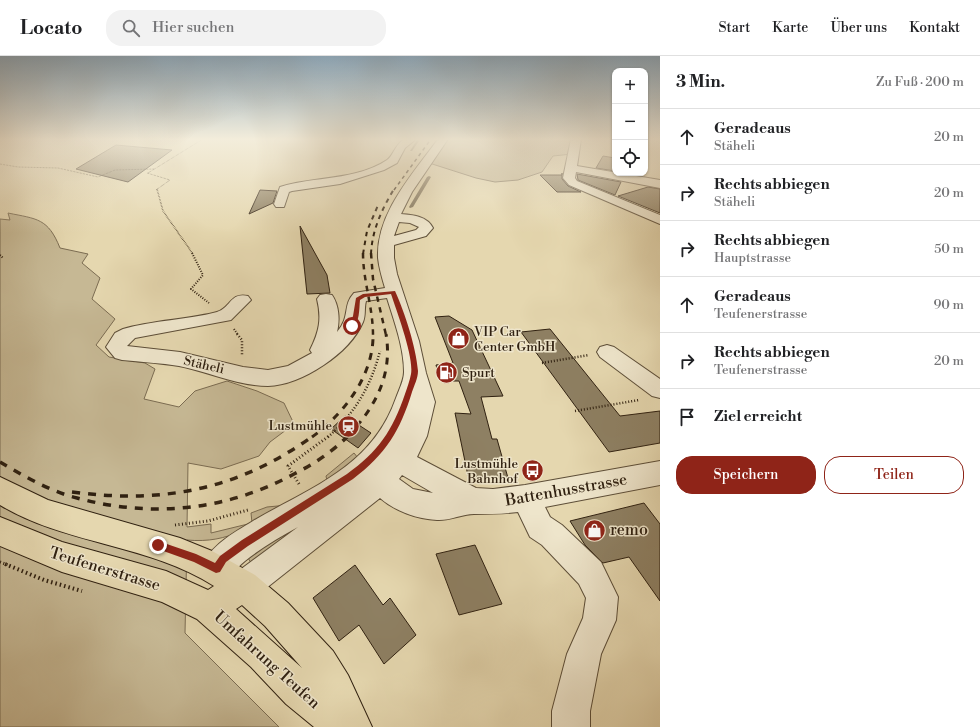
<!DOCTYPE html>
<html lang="de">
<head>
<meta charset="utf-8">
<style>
	body { margin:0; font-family:"Libre Bodoni",serif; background:#f2f2f2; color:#202124 }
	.controls { position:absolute; right:12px; top:12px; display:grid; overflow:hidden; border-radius:8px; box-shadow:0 1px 3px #0004 }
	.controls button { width:36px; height:36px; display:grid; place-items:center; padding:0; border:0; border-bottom:1px solid #e0e0e0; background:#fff; color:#202124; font:20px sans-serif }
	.stop { position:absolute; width:12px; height:12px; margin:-9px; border:3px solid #8f2418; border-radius:50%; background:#fff }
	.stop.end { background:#8f2418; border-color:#fff; box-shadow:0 1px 4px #0008 }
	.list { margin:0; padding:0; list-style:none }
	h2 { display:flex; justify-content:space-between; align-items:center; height:52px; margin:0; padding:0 16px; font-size:17px }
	h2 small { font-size:13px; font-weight:400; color:#757577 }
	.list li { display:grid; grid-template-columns:26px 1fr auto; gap:12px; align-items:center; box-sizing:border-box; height:56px; padding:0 16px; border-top:1px solid #e0e0e0 }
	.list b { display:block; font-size:15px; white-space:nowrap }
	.list p { margin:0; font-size:13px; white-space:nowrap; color:#757577 }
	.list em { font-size:13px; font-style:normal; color:#757577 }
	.actions { display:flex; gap:8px; padding:12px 16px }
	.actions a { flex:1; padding:9px 0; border:1px solid #8f2418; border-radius:16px; text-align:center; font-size:14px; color:#8f2418 }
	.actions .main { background:#8f2418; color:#fff }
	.icon { flex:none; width:22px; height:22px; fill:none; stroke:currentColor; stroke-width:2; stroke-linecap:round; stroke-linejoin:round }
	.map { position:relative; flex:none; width:660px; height:671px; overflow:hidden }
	header { display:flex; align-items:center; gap:24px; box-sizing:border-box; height:56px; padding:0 20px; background:#fff; border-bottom:1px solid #e0e0e0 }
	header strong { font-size:19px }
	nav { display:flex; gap:22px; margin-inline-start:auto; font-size:14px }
	.search { width:280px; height:36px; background:#f2f2f2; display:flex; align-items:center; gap:10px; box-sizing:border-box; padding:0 14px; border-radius:16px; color:#757577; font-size:15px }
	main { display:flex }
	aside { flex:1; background:#fff }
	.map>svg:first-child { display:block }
	.green { fill:#c6b894; stroke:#7b6c52 }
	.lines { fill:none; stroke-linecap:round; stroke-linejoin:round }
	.stream { fill:#77694f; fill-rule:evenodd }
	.building { fill:#8e8063; stroke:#302111 }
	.minor-casing { stroke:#5d4e38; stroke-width:2 }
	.major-casing { stroke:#302111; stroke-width:2 }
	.path-far5 { stroke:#302111; stroke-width:1; stroke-dasharray:0.5 1; stroke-linecap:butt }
	.path-far4 { stroke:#302111; stroke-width:1.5; stroke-dasharray:0.5 1; stroke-linecap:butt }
	.path-far3 { stroke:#302111; stroke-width:2; stroke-dasharray:1 1.5; stroke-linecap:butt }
	.path-far2 { stroke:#302111; stroke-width:2.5; stroke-dasharray:1 2; stroke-linecap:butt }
	.path-far1 { stroke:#302111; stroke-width:3; stroke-dasharray:1 2.5; stroke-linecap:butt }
	.path { stroke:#302111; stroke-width:4; stroke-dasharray:1.5 3; stroke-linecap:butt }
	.minor { fill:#eee5cb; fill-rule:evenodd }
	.major { fill:#e5d7af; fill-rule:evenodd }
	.rail-far4 { stroke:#302111; stroke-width:1.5; stroke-dasharray:3.5 3.5; stroke-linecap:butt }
	.rail-far3 { stroke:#302111; stroke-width:2; stroke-dasharray:4.5 4.5; stroke-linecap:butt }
	.rail-far2 { stroke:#302111; stroke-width:2.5; stroke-dasharray:5.5 5.5; stroke-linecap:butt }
	.rail-far1 { stroke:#302111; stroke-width:3; stroke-dasharray:7 7; stroke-linecap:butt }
	.rail { stroke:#302111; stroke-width:3.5; stroke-dasharray:8 8; stroke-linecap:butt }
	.route { fill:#8f2418 }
	.labels { text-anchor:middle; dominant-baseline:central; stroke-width:3; stroke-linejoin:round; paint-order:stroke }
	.poi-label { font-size:13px; fill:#302111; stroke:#eee5cb; text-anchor:start }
	.street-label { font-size:13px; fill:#302111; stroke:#eee5cb }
	.near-street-label { font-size:16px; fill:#302111; stroke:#eee5cb }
	.near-poi-label { font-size:16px; fill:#302111; stroke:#eee5cb; text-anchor:start }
</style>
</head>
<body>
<header>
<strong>Locato</strong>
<div class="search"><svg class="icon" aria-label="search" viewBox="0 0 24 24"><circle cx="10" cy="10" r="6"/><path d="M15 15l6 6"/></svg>Hier suchen</div>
<nav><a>Start</a><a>Karte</a><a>Über uns</a><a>Kontakt</a></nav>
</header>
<main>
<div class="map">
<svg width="660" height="671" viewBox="0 0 660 671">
	<rect width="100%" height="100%" fill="#e5d7af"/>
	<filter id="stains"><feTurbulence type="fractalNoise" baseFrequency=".005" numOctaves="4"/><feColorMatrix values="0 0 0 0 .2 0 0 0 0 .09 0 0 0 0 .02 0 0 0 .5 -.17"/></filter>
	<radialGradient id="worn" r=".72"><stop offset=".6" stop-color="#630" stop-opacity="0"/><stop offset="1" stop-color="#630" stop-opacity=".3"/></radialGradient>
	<g class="green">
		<path d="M 443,83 L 576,83 L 572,98 L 553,100 L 542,116 L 518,124 L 495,126 L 476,122 L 426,106 Z"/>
		<path d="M 8,157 C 37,163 48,162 60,192 L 88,198 L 82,207 L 100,222 L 92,243 L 115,263 L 96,289 L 109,301 L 145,307 L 155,313 L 144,343 L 179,351 L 195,335 L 227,325 L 257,335 L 284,347 L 294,368 L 270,386 L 259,400 L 221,413 L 188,407 L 187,471 L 211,468 L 211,477 L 252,467 L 251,457 L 267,451 L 288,449 C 252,469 230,488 187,484 L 185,577 L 279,671 L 0,671 L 0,163 L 10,164 Z"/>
		<path d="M 354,397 L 358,402 L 327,425 L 326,420 Z"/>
		<path d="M 332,452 L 251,507 L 247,500 L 260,490 Z"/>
	</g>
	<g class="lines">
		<g class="stream">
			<path d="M 417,84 L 419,85 L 412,95 L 410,95 Z"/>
			<path d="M 429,120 L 431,121 L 413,151 L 410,152 L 409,151 L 427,121 Z"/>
		</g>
	</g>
	<g class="building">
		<path d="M 116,89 L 172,94 L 128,126 L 76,113 Z"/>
		<path d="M 603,100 L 615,102 L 615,115 L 596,112 Z"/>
		<path d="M 562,117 L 562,123 L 568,130 L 581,136 L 557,136 L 540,119 L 562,119 Z"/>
		<path d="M 577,118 L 621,126 L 615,139 L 578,124 Z"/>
		<path d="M 648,131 L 660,133 L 660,157 L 618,140 Z"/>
		<path d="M 260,134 L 277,135 L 273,147 L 249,158 Z"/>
		<path d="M 300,170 L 327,219 L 330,237 L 307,238 Z"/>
		<path d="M 449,260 L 472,274 L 503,340 L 481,341 L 492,383 L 497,383 L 508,422 L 468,420 L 455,357 L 471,358 L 459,325 L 440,325 L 436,309 L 453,307 L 435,261 Z"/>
		<path d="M 550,273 L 620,360 L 660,355 L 660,387 L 609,396 L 521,276 Z"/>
		<path d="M 345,360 L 371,377 L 358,392 L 331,373 Z"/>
		<path d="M 644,447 L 660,468 L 660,545 L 629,501 L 603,507 L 585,489 L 570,465 Z"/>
		<path d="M 475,489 L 502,548 L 459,559 L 436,498 Z"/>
		<path d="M 355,509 L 383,549 L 390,542 L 416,579 L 384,608 L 359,569 L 339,585 L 313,542 Z"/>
	</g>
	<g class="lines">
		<defs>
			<g id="minor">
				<path d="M 404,83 L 416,83 L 405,92 L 397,107 L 384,114 L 340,128 L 292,135 L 289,136 L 284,151 L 276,151 L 274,148 L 280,131 C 315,120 355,125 387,104 C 393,100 395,89 404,83 Z"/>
				<path d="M 438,83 L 448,83 L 412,136 L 401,158 C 413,159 427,160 433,172 L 426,180 L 394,189 L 394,202 L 397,218 L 419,285 L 426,317 L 435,346 L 427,380 L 417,401 L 476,432 L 493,433 L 525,429 L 660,405 L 660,429 L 545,451 L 550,461 L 562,469 L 601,506 L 618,541 L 616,564 L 601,598 L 590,655 L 590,671 L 552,671 L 552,655 L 567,598 L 583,562 L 586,542 L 579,528 L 542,489 L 530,481 L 518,456 C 503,458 489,458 474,458 C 462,458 449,465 437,464 C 417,463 395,455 380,442 L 255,541 L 244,546 L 233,541 L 228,530 L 233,519 L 298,471 C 280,481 261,492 245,505 C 234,514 230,523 216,528 L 205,524 L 201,513 C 210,489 232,478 253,465 C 311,431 372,411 396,342 C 399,334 404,324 404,316 C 404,291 394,265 387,242 L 366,245 C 364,252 366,259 363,266 C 350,297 302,329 268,330 C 238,330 209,316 179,310 C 161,307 141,306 122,304 L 115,302 L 106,291 L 115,277 L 123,273 C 154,264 187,264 217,256 C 231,252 230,236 248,240 L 251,244 L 231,264 L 135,282 L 127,290 L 180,296 L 243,311 L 268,314 L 288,310 L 312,297 L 310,294 C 319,276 322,263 317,243 L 320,239 L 326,238 L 332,239 C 339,249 340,264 337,276 C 351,260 342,250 354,237 L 385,232 C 382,222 379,212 378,202 C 376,157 413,118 438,83 ZM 399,166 L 410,167 L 419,171 L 416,174 L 394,180 ZM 402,419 L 433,437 L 413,433 L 399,423 Z"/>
				<path d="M 571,83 L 581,83 L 577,110 L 660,124 L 660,132 L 576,116 L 575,122 L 577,125 L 660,159 L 660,168 L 569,129 L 563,122 Z"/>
				<path d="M 607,289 L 614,291 L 660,323 L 660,342 L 652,340 L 600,301 L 597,296 L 600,291 Z"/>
			</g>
			<path id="major" d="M 0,421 L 48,444 L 180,482 L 212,495 L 255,519 L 288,547 L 333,595 L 348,619 L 372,671 L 314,671 L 286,648 L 251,611 L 197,563 L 162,546 L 62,516 L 0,490 L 0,461 L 62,486 L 166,515 L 208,534 L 214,530 C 149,488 66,489 0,449 ZM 242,549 L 265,570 L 302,612 L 236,553 Z"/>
		</defs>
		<use href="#minor" class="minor-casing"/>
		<use href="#major" class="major-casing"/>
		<g class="path-far5">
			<path d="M 0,108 L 18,111 L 58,112 L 98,121 L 115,114 L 154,113"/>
			<path d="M 147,117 L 170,124 L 156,134"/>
			<path d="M 148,117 L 203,83"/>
		</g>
		<path class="path-far4" d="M 157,133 L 163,155 L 193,198"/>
		<g class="path-far3">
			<path d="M 192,197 L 203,219 L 191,233 L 209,247"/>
			<path d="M 0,199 L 3,202"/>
			<path d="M 234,273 L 238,279"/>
		</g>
		<g class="path-far2">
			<path d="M 237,278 L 242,284 L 242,300"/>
			<path d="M 542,307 L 589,299"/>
			<path d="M 575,355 L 639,344"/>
			<path d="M 328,381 C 355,357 371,330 380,295"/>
		</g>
		<g class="path-far1">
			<path d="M 299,428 L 288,410 L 329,380"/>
			<path d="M 175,469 L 208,465 L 248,454"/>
			<path d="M 0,506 L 8,509"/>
		</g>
		<path class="path" d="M 5,508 L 44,524 L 82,535"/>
		<use href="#minor" class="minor"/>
		<use href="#major" class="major"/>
		<path class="rail-far4" d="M 394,134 L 431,83"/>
		<g class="rail-far3">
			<path d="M 363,198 L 367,175 L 379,147"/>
			<path d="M 371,198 C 372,174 382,153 394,133"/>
		</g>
		<g class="rail-far2">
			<path d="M 363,197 C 363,225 373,251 373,279"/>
			<path d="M 371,197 L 373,223 L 386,279"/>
		</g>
		<g class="rail-far1">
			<path d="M 312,381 C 344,358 374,319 373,278"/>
			<path d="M 347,381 C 375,352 393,319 386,278"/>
		</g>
		<g class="rail">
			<path d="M 0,406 C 24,420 49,435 77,442 C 151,462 226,455 294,418 C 314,408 332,396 348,380"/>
			<path d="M 72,436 C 163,448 238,434 313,380"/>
		</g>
	</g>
	<linearGradient id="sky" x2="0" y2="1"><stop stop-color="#8ea9bc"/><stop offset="0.47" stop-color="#f3eddb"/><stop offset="1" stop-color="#f3eddb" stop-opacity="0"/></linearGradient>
	<rect width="660" height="177" fill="url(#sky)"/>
	<path class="route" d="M 395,235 C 405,257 416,291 418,315 C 418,322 414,330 412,336 C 400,375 386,398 353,423 L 248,490 L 226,506 L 220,516 L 216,517 L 194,506 L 155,492 L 154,489 L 158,485 L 196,498 L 215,507 L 220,500 L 242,484 L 347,418 C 378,396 393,374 405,338 C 407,332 410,324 411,318 C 414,301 397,256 391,238 L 365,241 L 360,244 C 359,253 360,267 352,272 L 349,270 L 353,260 L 356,242 L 363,238 Z"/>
	<defs>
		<symbol id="shop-disc" viewBox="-11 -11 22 22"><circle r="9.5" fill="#8f2418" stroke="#eee5cb"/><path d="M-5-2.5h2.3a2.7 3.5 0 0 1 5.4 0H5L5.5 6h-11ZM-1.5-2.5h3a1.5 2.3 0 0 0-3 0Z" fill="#fff"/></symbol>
		<symbol id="fuel-disc" viewBox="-11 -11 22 22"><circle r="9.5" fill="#8f2418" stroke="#eee5cb"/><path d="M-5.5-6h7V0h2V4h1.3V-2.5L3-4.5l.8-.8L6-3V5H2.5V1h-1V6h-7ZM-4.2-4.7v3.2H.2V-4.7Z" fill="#fff"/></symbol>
		<symbol id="station-disc" viewBox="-11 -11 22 22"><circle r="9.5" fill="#8f2418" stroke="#eee5cb"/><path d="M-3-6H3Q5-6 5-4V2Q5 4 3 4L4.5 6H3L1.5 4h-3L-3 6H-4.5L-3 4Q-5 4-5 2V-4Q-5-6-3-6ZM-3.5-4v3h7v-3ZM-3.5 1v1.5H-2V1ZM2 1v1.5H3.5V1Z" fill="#fff"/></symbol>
		<symbol id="bus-disc" viewBox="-11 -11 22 22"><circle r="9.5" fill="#8f2418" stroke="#eee5cb"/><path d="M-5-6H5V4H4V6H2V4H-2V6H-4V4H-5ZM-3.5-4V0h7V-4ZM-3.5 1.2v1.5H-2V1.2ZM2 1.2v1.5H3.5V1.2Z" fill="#fff"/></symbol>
	</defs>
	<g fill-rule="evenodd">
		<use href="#shop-disc" x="446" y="270" width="25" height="25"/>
		<use href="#fuel-disc" x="434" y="304" width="25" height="25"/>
		<use href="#station-disc" x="336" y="358" width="25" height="25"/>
		<use href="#bus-disc" x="520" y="402" width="25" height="25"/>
		<use href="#shop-disc" x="582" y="462" width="25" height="25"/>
	</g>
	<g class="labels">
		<g class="poi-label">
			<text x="474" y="276">VIP Car<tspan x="474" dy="15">Center GmbH</tspan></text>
			<text x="462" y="317">Spurt</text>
			<text x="332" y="370" text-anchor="end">Lustmühle</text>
			<text x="518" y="408" text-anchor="end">Lustmühle<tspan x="518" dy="15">Bahnhof</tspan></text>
		</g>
		<g class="street-label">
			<text transform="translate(204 309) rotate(13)">Stäheli</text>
		</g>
		<g class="near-street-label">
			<text transform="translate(566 434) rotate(-10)">Battenhusstrasse</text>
			<text transform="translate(105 513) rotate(17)">Teufenerstrasse</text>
			<text transform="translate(267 604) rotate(42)">Umfahrung Teufen</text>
		</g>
		<g class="near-poi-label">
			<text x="610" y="474">remo</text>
		</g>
	</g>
	<rect width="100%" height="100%" filter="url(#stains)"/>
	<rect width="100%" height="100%" fill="url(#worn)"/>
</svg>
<div class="controls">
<button>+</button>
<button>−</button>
<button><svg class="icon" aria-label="locate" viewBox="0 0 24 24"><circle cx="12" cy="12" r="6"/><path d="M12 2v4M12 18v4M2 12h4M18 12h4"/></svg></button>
</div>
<div class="stop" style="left:352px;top:270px"></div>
<div class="stop end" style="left:158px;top:489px"></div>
</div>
<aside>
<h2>3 Min.<small>Zu Fuß · 200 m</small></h2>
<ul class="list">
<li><svg class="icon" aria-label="ahead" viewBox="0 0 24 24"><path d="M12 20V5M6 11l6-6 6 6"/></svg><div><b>Geradeaus</b><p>Stäheli</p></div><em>20 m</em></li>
<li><svg class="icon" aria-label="right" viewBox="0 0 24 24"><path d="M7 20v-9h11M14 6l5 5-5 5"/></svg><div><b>Rechts abbiegen</b><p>Stäheli</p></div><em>20 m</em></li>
<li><svg class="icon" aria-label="right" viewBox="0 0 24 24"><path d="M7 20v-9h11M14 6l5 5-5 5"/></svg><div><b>Rechts abbiegen</b><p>Hauptstrasse</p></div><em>50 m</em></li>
<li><svg class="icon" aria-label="ahead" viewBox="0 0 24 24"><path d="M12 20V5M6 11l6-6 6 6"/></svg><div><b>Geradeaus</b><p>Teufenerstrasse</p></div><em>90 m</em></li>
<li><svg class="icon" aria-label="right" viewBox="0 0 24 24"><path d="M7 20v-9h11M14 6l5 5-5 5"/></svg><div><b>Rechts abbiegen</b><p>Teufenerstrasse</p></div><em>20 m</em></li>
<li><svg class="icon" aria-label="arrive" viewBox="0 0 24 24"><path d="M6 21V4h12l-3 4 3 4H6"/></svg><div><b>Ziel erreicht</b></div></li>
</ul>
<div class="actions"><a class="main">Speichern</a><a>Teilen</a></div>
</aside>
</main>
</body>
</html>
